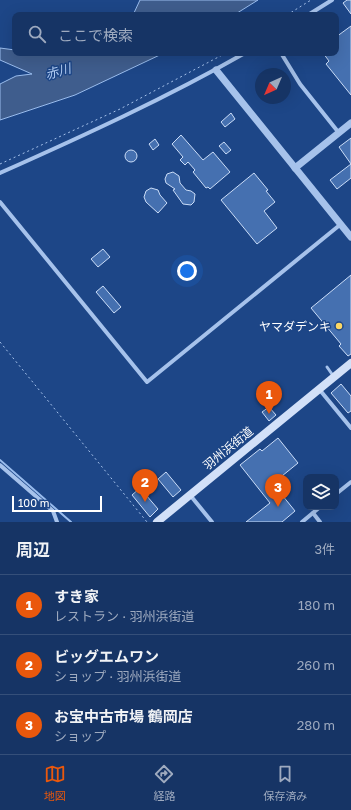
<!DOCTYPE html>
<html lang="ja">
<head>
<meta charset="utf-8">
<style>
	body { margin:0; font-family:"Golos Text","Noto Sans JP",sans-serif; background:#1f3c6b; color:#f1f3f6 }
	.controls { position:absolute; right:12px; bottom:12px; display:grid; overflow:hidden; border-radius:8px; box-shadow:0 4px 16px #0002 }
	.controls button { width:36px; height:36px; display:grid; place-items:center; padding:0; border:0; border-bottom:1px solid #354f79; background:#163465; color:#f1f3f6; font:20px sans-serif }
	.compass { position:absolute; left:255px; top:68px; width:36px; height:36px; border-radius:50%; background:#163465; box-shadow:0 4px 16px #0002; rotate:224deg }
	.scale { position:absolute; left:12px; bottom:10px; width:90px; box-sizing:border-box; padding-left:4px; border:2px solid #fff; border-top:0; font-size:11px; line-height:14px; white-space:nowrap; color:#fff; -webkit-text-stroke:3px #1d4687; paint-order:stroke }
	.you { position:absolute; left:187px; top:271px; width:14px; height:14px; margin:-10px; border:3px solid #fff; border-radius:50%; background:#1a73e8; box-shadow:0 0 0 6px #1a73e833 }
	.badge { display:grid; place-items:center; width:26px; height:26px; border-radius:50%; background:#ea580c; color:#fff; font-size:13px; font-weight:700 }
	.pin { position:absolute; translate:-50% -33px; filter:drop-shadow(0 1px 2px #0008) }
	.pin::after { content:''; position:absolute; top:21px; width:14px; height:12px; background:inherit; clip-path:polygon(0 0,100% 0,50% 100%) }
	.list { margin:0; padding:0; list-style:none }
	h2 { display:flex; justify-content:space-between; align-items:center; height:52px; margin:0; padding:0 16px; font-size:17px }
	h2 small { font-size:13px; font-weight:400; color:#9eaabf }
	.list li { display:grid; grid-template-columns:26px 1fr auto; gap:12px; align-items:center; box-sizing:border-box; height:60px; padding:0 16px; border-top:1px solid #354f79 }
	.list b { display:block; font-size:15px; white-space:nowrap }
	.list p { margin:0; font-size:13px; white-space:nowrap; color:#9eaabf }
	.list em { font-size:13px; font-style:normal; color:#9eaabf }
	.icon { flex:none; width:22px; height:22px; fill:none; stroke:currentColor; stroke-width:2; stroke-linecap:round; stroke-linejoin:round }
	.map { position:relative; flex:none; width:351px; height:522px; overflow:hidden }
	.search { position:absolute; background:#163465; box-shadow:0 4px 16px #0002; left:12px; right:12px; top:12px; height:44px; display:flex; align-items:center; gap:10px; box-sizing:border-box; padding:0 14px; border-radius:8px; color:#9eaabf; font-size:15px }
	.sheet { height:232px; background:#163465 }
	nav { display:flex; justify-content:space-around; align-items:center; box-sizing:border-box; height:56px; border-top:1px solid #354f79; background:#163465; font-size:11px; color:#9eaabf }
	nav a { display:grid; justify-items:center; gap:2px }
	nav .on { color:#ea580c }
	.map>svg:first-child { display:block }
	.water { fill:#3f5d8d; stroke:#99bced }
	.lines { fill:none; stroke-linecap:round; stroke-linejoin:round }
	.stream { stroke:#99bced; stroke-width:2 }
	.building { fill:#4570b0; stroke:#cbddf8 }
	.path { stroke:#a6c2eb; stroke-width:1; stroke-dasharray:2 3; stroke-linecap:butt }
	.service { stroke:#a6c2eb; stroke-width:3 }
	.minor { stroke:#a6c2eb; stroke-width:4 }
	.tertiary { stroke:#a6c2eb; stroke-width:7 }
	.secondary { stroke:#d2e0f8; stroke-width:8 }
	.poi-dot { fill:#fbd764; stroke:#1d4687; stroke-width:1.5 }
	.labels { text-anchor:middle; dominant-baseline:central; stroke-width:3; stroke-linejoin:round; paint-order:stroke }
	.poi-label { font-size:12px; fill:#fff; stroke:#1d4687; text-anchor:end }
	.street-label { font-size:12px; fill:#fff; stroke:#1d4687 }
	.water-label { font-size:13px; font-style:italic; fill:#b1ccf3; stroke:#1d4687 }
</style>
</head>
<body>
<div class="map">
<svg width="351" height="522" viewBox="0 0 351 522">
	<rect width="100%" height="100%" fill="#1d4687"/>
	<g class="water">
		<path d="M 140,0 L 258,0 L 234,15 L 133,15 Z"/>
		<path d="M 0,48 L 15,50 L 15,53 L 164,53 L 75,95 L 0,120 L 0,84 L 16,76 L 32,74 L 0,60 Z"/>
	</g>
	<g class="lines">
		<path class="stream" d="M 0,460 L 71,522"/>
	</g>
	<g class="building">
		<path d="M 347,0 L 351,0 L 351,14 L 343,3 Z"/>
		<path d="M 351,26 L 351,95 L 326,64 L 329,61 L 323,53 L 336,53 L 336,37 Z"/>
		<path d="M 231,113 L 235,119 L 225,127 L 221,122 Z"/>
		<path d="M 181,135 L 203,160 L 213,152 L 230,172 L 210,189 L 208,187 L 206,188 L 193,172 L 195,170 L 188,162 L 185,165 L 180,160 L 183,157 L 172,144 Z"/>
		<path d="M 351,138 L 351,164 L 339,147 Z"/>
		<path d="M 155,139 L 159,145 L 153,150 L 149,144 Z"/>
		<path d="M 224,142 L 231,150 L 226,154 L 219,146 Z"/>
		<circle cx="131" cy="156" r="6"/>
		<path d="M 351,164 L 351,178 L 337,189 L 330,180 Z"/>
		<path d="M 173,172 L 179,176 L 180,183 L 186,190 L 191,191 L 195,194 L 194,202 L 191,205 L 183,204 L 173,190 L 175,189 L 166,183 L 165,179 L 167,174 Z"/>
		<path d="M 254,173 L 268,190 L 266,191 L 275,202 L 264,211 L 277,228 L 257,244 L 221,200 Z"/>
		<path d="M 151,188 L 158,190 L 160,195 L 167,203 L 158,213 L 146,202 L 144,197 L 146,191 Z"/>
		<path d="M 103,249 L 110,257 L 98,267 L 91,259 Z"/>
		<path d="M 351,275 L 351,354 L 348,356 L 339,346 L 341,344 L 311,308 Z"/>
		<path d="M 103,286 L 121,307 L 114,313 L 96,292 Z"/>
		<path d="M 269,382 L 277,394 L 270,401 L 261,391 Z"/>
		<path d="M 341,384 L 351,396 L 351,411 L 348,413 L 331,393 Z"/>
		<path d="M 269,407 L 276,415 L 269,421 L 262,412 Z"/>
		<path d="M 278,438 L 298,463 L 282,476 L 287,483 L 278,490 L 295,511 L 282,522 L 246,522 L 270,503 L 240,465 L 260,449 L 262,451 Z"/>
		<path d="M 166,472 L 181,490 L 173,497 L 158,479 Z"/>
		<path d="M 140,488 L 158,509 L 150,517 L 132,495 Z"/>
	</g>
	<g class="lines">
		<g class="path">
			<path d="M 287,15 L 311,0"/>
			<path d="M 0,164 L 120,109 L 226,53"/>
			<path d="M 0,342 L 147,522"/>
		</g>
		<path class="service" d="M 327,367 L 334,377"/>
		<g class="minor">
			<path d="M 308,15 L 332,0"/>
			<path d="M 281,53 L 300,84 L 339,133"/>
			<path d="M 0,173 C 83,136 166,98 245,53"/>
			<path d="M 0,202 L 147,382 L 341,224"/>
			<path d="M 319,389 L 351,428"/>
			<path d="M 0,465 L 53,511 L 57,522"/>
			<path d="M 336,494 L 351,482"/>
			<path d="M 190,495 L 212,522"/>
			<path d="M 313,513 L 320,522"/>
			<path d="M 302,522 L 320,507"/>
		</g>
		<g class="tertiary">
			<path d="M 216,70 L 351,237"/>
			<path d="M 295,168 L 351,123"/>
		</g>
		<path class="secondary" d="M 157,522 L 351,363"/>
	</g>
	<circle class="poi-dot" cx="339" cy="326" r="4"/>
	<g class="labels">
		<g class="poi-label">
			<text x="331" y="326">ヤマダデンキ</text>
		</g>
		<g class="street-label">
			<text transform="translate(228 448) rotate(-39)">羽州浜街道</text>
		</g>
		<g class="water-label">
			<text transform="translate(58 71) rotate(-15)">赤川</text>
		</g>
	</g>
</svg>
<div class="controls">
<button><svg class="icon" aria-label="layers" viewBox="0 0 24 24"><path d="M12 4l9 5-9 5-9-5zM3 14l9 5 9-5"/></svg></button>
</div>
<svg class="compass" viewBox="-18 -18 36 36"><path d="M0-13l5 13h-10z" fill="#e53935"/><path d="M0 13l5-13h-10z" fill="#9eaabf"/></svg>
<div class="scale">100 m</div>
<div class="you"></div>
<div class="pin badge" style="left:269px;top:414px">1</div>
<div class="pin badge" style="left:145px;top:502px">2</div>
<div class="pin badge" style="left:278px;top:507px">3</div>
<div class="search"><svg class="icon" aria-label="search" viewBox="0 0 24 24"><circle cx="10" cy="10" r="6"/><path d="M15 15l6 6"/></svg>ここで検索</div>
</div>
<section class="sheet">
<h2>周辺<small>3件</small></h2>
<ul class="list">
<li><span class="badge">1</span><div><b>すき家</b><p>レストラン · 羽州浜街道</p></div><em>180 m</em></li>
<li><span class="badge">2</span><div><b>ビッグエムワン</b><p>ショップ · 羽州浜街道</p></div><em>260 m</em></li>
<li><span class="badge">3</span><div><b>お宝中古市場 鶴岡店</b><p>ショップ</p></div><em>280 m</em></li>
</ul>
</section>
<nav>
<a class="on"><svg class="icon" aria-label="map" viewBox="0 0 24 24"><path d="M3 6l6-2 6 2 6-2v14l-6 2-6-2-6 2zM9 4v14M15 6v14"/></svg>地図</a>
<a><svg class="icon" aria-label="directions" viewBox="0 0 24 24"><path d="M12 3l9 9-9 9-9-9zM9 14v-3h6M13 9l2 2-2 2"/></svg>経路</a>
<a><svg class="icon" aria-label="saved" viewBox="0 0 24 24"><path d="M7 4h10v16l-5-4-5 4z"/></svg>保存済み</a>
</nav>
</body>
</html>
